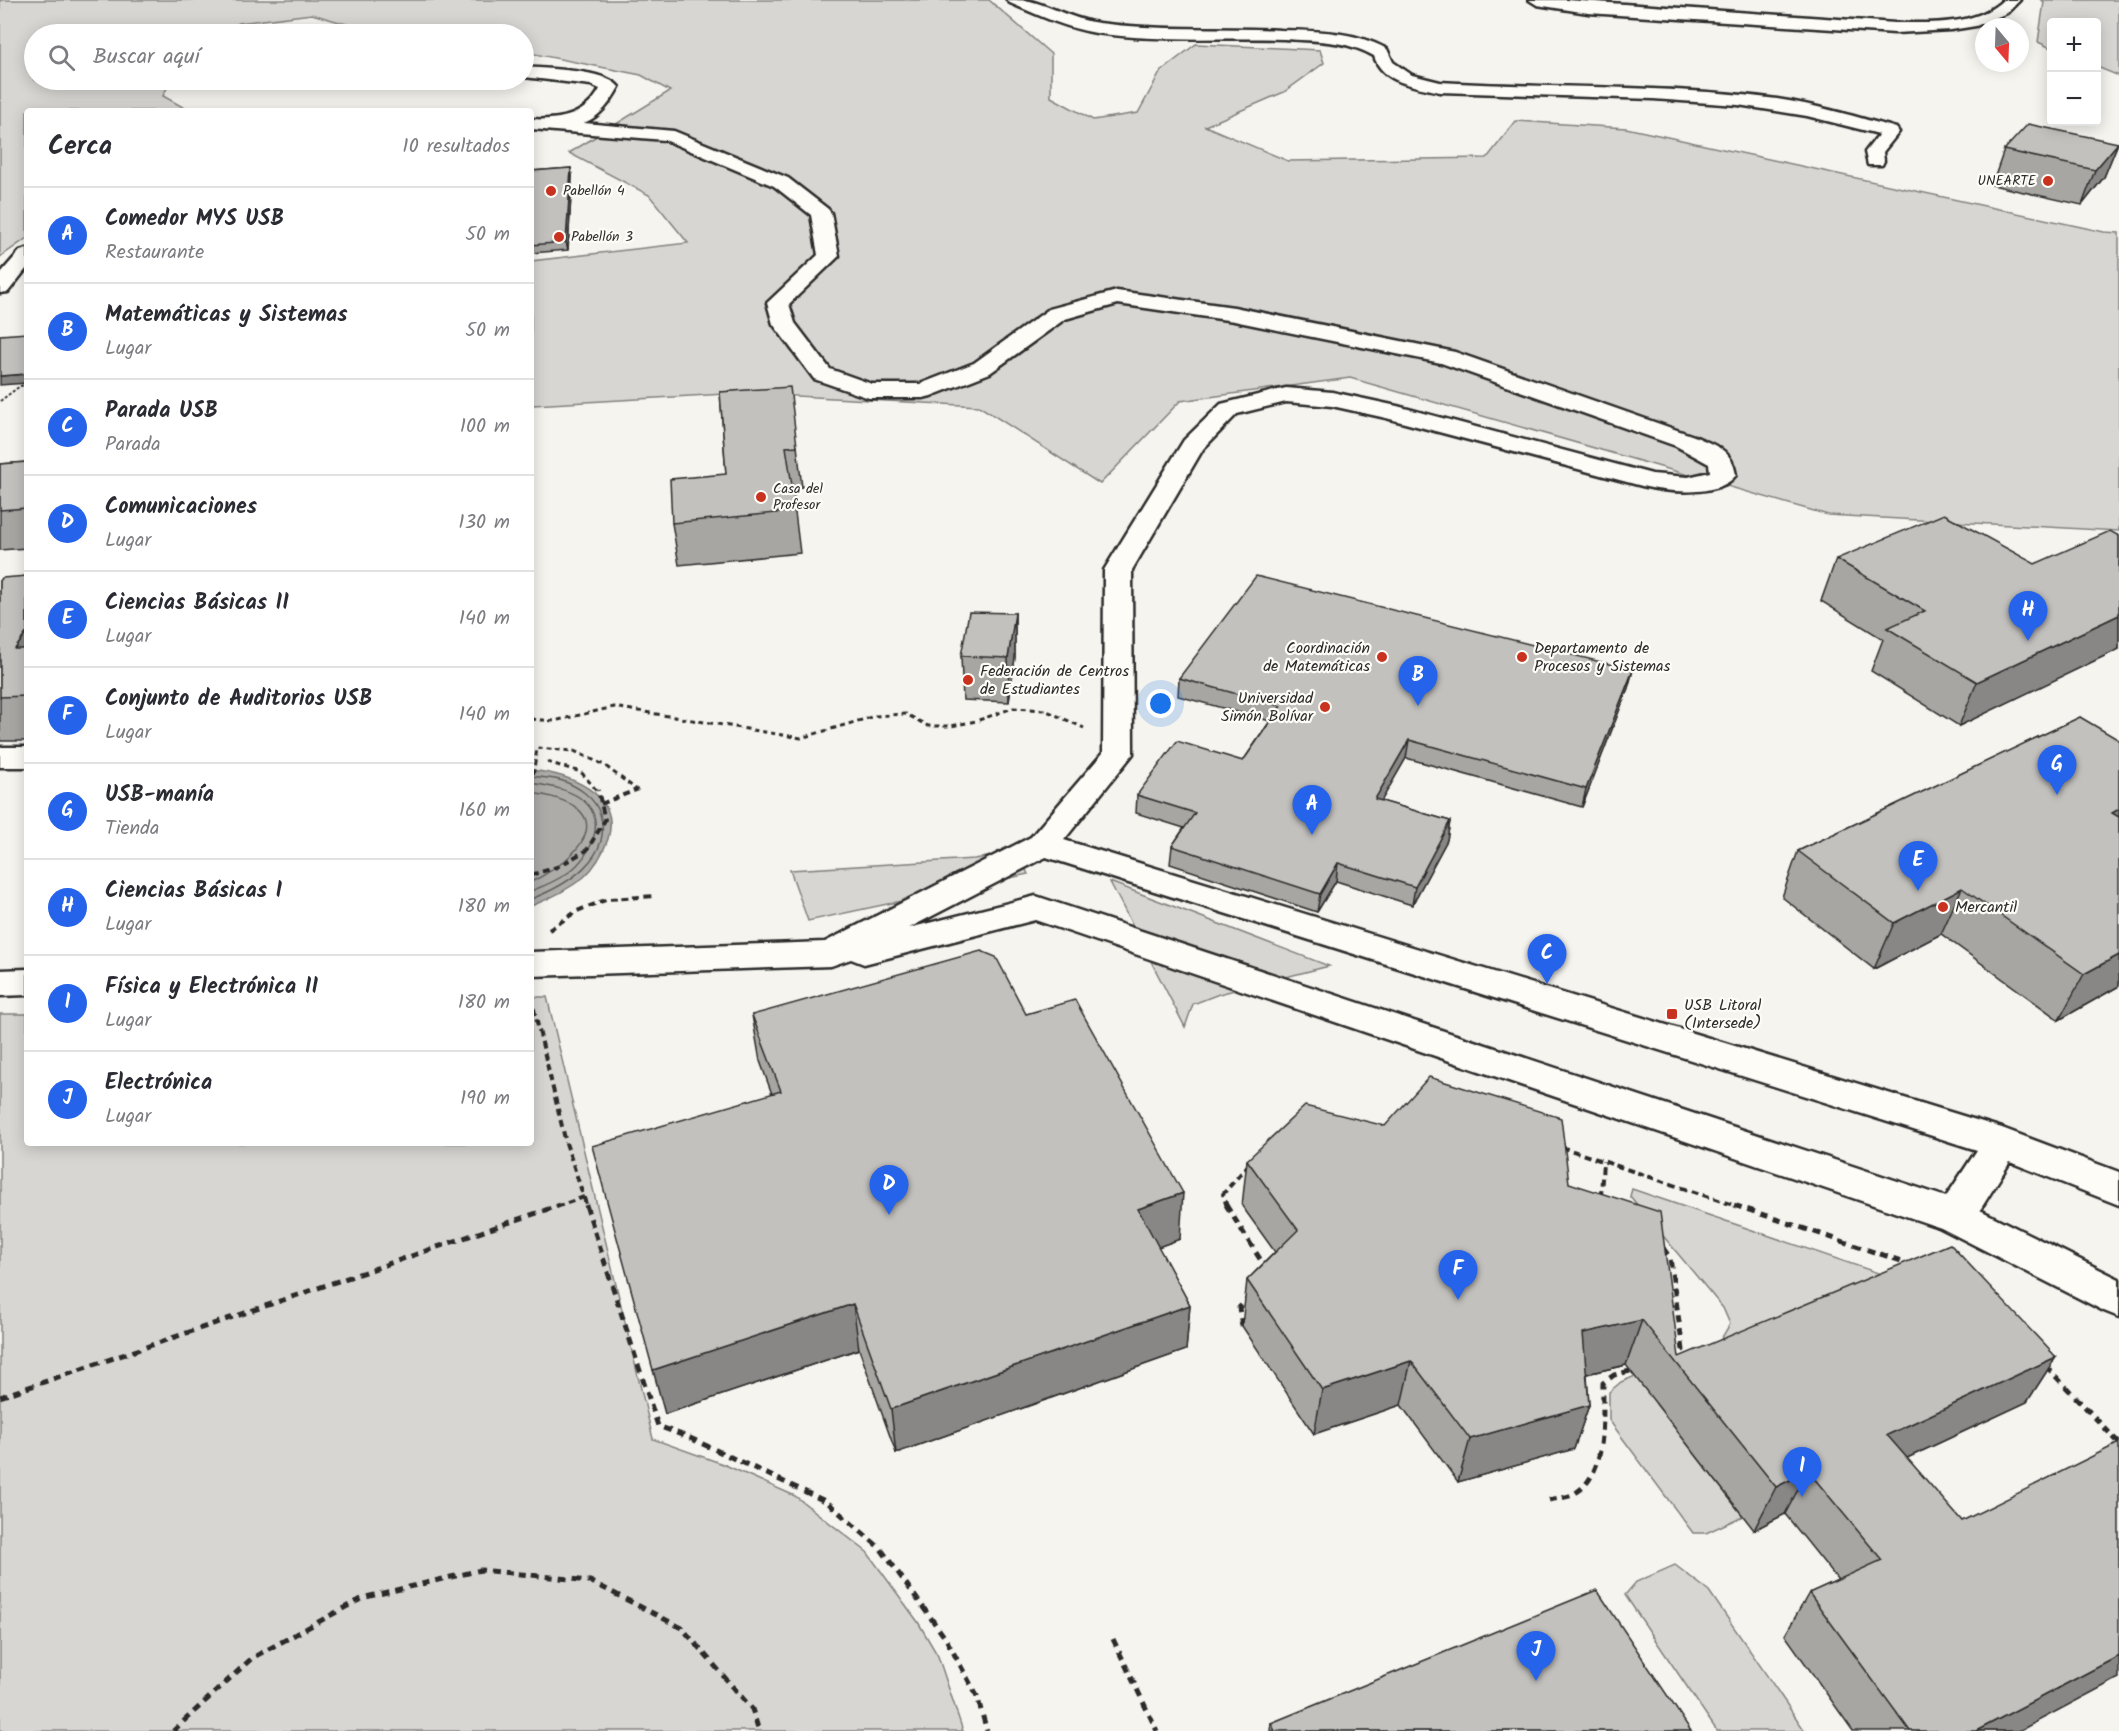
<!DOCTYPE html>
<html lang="es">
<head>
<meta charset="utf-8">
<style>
	body { margin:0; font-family:Kalam,sans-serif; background:#f2f2f3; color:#2b2b33 }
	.controls { position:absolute; right:18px; top:18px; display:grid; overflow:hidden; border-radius:6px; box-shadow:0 3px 15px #0003 }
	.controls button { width:54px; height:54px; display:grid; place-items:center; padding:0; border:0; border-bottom:2px solid #e1e1e2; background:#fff; color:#2b2b33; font:30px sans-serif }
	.compass { position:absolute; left:1975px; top:18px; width:54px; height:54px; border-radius:50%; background:#fff; box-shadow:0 3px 15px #0003; rotate:161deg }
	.you { position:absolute; left:1161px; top:704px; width:21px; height:21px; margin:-15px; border:4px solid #fff; border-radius:50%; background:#1a73e8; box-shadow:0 0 0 9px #1a73e833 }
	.badge { display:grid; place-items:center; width:39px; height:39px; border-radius:50%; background:#2563eb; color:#fff; font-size:20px; font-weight:700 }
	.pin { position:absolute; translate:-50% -50px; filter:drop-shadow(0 2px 3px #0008) }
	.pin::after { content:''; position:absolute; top:32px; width:21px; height:18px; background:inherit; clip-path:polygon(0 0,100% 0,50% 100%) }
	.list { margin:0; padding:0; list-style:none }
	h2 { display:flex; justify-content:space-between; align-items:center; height:78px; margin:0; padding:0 24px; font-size:26px }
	h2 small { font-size:20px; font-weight:400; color:#7c7c81 }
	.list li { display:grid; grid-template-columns:39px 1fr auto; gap:18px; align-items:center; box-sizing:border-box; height:96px; padding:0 24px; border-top:2px solid #e1e1e2 }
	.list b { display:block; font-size:22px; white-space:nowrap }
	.list p { margin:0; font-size:20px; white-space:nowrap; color:#7c7c81 }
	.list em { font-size:20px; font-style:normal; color:#7c7c81 }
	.icon { flex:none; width:33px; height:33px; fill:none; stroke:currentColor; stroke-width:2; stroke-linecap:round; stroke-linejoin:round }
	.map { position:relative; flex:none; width:2119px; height:1731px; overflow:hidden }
	.search { position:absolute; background:#fff; box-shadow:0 3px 15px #0003; left:24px; top:24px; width:510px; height:66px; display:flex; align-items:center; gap:15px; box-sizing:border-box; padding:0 21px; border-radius:33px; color:#7c7c81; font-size:22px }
	.panel { position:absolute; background:#fff; box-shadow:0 3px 15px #0003; left:24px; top:108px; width:510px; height:1038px; border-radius:6px }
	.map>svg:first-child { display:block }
	.green { fill:#d7d6d2; stroke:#81807e; stroke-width:1.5 }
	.water { fill:#adaca9; stroke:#797877; stroke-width:1.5 }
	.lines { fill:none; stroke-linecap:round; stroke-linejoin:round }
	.shore { stroke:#5f5f5d; stroke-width:1.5 }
	.minor-casing { stroke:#2b2b2b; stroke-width:5 }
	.path-far3 { stroke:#2b2b2b; stroke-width:2; stroke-dasharray:3 2; stroke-linecap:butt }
	.path-far2 { stroke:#2b2b2b; stroke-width:3; stroke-dasharray:5 4; stroke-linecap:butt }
	.path-far1 { stroke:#2b2b2b; stroke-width:4; stroke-dasharray:7 4.5; stroke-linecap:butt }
	.path { stroke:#2b2b2b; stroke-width:5; stroke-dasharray:8 6; stroke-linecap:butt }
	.minor { fill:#fdfcf7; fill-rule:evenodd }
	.wall { fill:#a7a6a3; stroke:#2b2b2b; stroke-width:1.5 }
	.shaded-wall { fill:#888785; stroke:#2b2b2b; stroke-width:1.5 }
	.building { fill:#c2c1be; stroke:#2b2b2b; stroke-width:1.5 }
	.poi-dot { fill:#c8321e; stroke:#fdfcf7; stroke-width:2 }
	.labels { text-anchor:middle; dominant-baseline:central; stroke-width:4.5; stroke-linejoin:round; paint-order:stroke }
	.far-poi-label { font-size:14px; fill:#2b2b2b; stroke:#fdfcf7; text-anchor:start }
	.poi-label { font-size:16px; fill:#2b2b2b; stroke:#fdfcf7; text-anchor:start }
</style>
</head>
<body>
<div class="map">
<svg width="2119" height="1731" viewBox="0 0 2119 1731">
	<rect width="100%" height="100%" fill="#f5f4ef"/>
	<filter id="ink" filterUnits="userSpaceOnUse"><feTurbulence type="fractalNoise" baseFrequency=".0167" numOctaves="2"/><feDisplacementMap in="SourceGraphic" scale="12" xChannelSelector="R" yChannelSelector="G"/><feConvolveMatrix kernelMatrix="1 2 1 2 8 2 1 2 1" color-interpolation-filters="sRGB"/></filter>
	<g filter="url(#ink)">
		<g class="green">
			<path d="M 0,0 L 989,0 L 1051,54 L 1051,97 L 1093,120 L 1138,113 L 1161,71 L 1196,44 L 1320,50 L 1324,63 L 1284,92 L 1205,126 L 1288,161 L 1487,158 L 1516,121 L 1626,128 L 2104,232 L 2119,233 L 2119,531 L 1828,515 L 1350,378 L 1180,401 L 1100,484 L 979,406 L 743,393 L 533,405 L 531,403 L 531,261 L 688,243 L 649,195 L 569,153 L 670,91 L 641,75 L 524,52 L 524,34 L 406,34 L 363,29 L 312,14 L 239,23 L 219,34 L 34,34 L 34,80 L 171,80 L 163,96 L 190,111 L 27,111 L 27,238 L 0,257 Z"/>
			<path d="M 2041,0 L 2119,0 L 2119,76 L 2097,67 L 2096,22 L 2052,22 L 2051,48 L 2038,42 L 2044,2 Z"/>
			<path d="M 1017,852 L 1028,874 L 808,921 L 790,870 L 974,859 Z"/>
			<path d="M 1110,882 L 1329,966 L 1219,994 L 1193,1004 L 1185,1027 Z"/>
			<path d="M 531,997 L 547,997 L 653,1439 L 723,1464 L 795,1496 L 867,1552 L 918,1622 L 938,1656 L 963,1731 L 0,1731 L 0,1014 L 27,1014 L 27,1143 L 531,1143 Z"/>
			<path d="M 1632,1189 L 1925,1289 L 1656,1404 L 1743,1516 L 1706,1533 L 1693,1533 L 1609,1420 L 1609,1392 L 1621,1382 L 1720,1341 L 1730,1324 L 1723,1308 L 1630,1196 Z"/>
			<path d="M 1675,1565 L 1709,1591 L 1805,1731 L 1717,1731 L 1625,1595 L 1636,1582 Z"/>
		</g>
		<path class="water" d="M 531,770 C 567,774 622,792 608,839 C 603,853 595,867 584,877 C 568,890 549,899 531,906 Z"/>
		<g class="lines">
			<g class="shore">
				<path d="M 531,776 C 542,778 553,777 563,781 C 579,787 595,798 600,814 C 614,858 565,886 531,899"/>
				<path d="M 531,783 C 547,786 566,788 580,798 C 609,818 592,855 569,872 C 557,881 544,886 531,891"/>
				<path d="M 531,793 C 619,805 590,853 531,882"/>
			</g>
			<defs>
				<g id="minor">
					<path d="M 1007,0 C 1014,0 1023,0 1030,1 C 1053,7 1074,20 1099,23 C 1159,31 1220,27 1281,30 C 1318,31 1354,31 1387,49 L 1393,62 L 1412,75 L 1440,82 C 1552,89 1665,84 1777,99 C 1817,105 1857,117 1896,128 L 1899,132 L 1883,152 L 1884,161 L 1882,165 L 1868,165 L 1865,152 L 1879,134 L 1807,116 L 1738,105 L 1653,99 L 1440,92 C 1415,86 1382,83 1374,56 C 1346,40 1315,41 1284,39 C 1222,37 1158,42 1096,33 C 1066,28 1038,15 1010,3 Z"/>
					<path d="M 1529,0 L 1567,0 L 1895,23 C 1930,23 1976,26 2003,0 L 2020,0 L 2007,13 L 1976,26 L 1951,30 L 1895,33 L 1588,13 L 1537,5 Z"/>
					<path d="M 524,67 C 546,69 605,69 619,87 C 610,103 601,116 584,123 L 674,131 L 788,178 L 828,209 L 831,213 L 839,256 L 789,304 L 795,323 L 830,369 L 872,384 L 920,384 L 974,363 L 1049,309 L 1117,291 L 1234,307 L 1455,352 L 1694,436 C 1716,446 1732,449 1736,475 C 1719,498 1666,492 1642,486 L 1386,418 L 1332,406 L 1286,402 L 1237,414 L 1203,449 L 1132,570 L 1133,754 L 1064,840 L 2002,1128 L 2119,1172 L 2119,1205 L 2010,1162 L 1980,1210 L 2119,1279 L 2119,1317 L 2104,1311 L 1941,1228 L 1035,920 L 864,964 L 851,959 L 831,966 L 531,976 L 531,952 L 825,942 L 1031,837 L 1103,753 L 1104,570 L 1184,440 L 1221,404 L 1286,388 L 1332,392 L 1397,406 L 1652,474 L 1688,477 L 1710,472 L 1709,464 L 1676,446 L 1441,363 L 1234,321 L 1118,304 L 1065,319 L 990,373 L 931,396 L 923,398 L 869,398 L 814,379 L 773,324 L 767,303 L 818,255 L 811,215 L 774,186 L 665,140 L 531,129 L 531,119 C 559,121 586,116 600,89 L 591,85 L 524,77 ZM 1046,857 L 1977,1150 L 1946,1197 L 1036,896 L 909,928 Z"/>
					<path d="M 27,249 L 27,268 L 8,292 L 0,293 L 0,274 L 20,251 Z"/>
					<rect x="0" y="747" width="27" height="20"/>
					<path d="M 27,969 L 27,995 L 0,996 L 0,970 Z"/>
				</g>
			</defs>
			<use href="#minor" class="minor-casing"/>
			<path class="path-far3" d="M 0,401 L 20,386 L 27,385"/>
			<g class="path-far2">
				<path d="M 531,719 L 554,721 L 614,707 L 801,738 L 875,716 L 906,714 L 928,726 L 951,726 L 976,721 L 1013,708 L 1045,710 L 1084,728"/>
				<path d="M 547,762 L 581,772 L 598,792"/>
				<path d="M 531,792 L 537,748 L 574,751 L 604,765 L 637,790 L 633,792"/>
			</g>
			<g class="path-far1">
				<path d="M 531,794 L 531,790"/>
				<path d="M 601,804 L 636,790"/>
				<path d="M 531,875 L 557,867 L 587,850 L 605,820 L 598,790"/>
				<path d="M 549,930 L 577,911 L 608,899 L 655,896"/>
				<path d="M 531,997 L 566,1143 L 587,1207"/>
				<path d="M 1561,1147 L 1739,1207"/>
				<path d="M 1601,1196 L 1603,1161"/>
				<path d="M 556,1207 L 584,1197"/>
				<path d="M 1227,1207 L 1223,1194 L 1249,1164"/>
			</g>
			<g class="path">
				<path d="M 586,1205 L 658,1426 L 690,1438 L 827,1502 L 881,1549 L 946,1639 L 977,1696 L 987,1731"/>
				<path d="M 1226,1205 L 1265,1267"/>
				<path d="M 1734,1205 L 1907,1263"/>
				<path d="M 1663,1248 L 1670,1258 L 1683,1350 L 1675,1356"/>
				<path d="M 1242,1326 L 1239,1308 L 1247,1299"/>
				<path d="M 2046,1366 L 2119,1443"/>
				<path d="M 0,1397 L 560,1205"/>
				<path d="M 1549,1500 C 1556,1498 1565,1498 1572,1495 C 1609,1476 1602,1417 1603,1383 L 1614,1375 L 1634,1370"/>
				<path d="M 1113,1639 L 1157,1731"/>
				<path d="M 173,1731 L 252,1658 L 355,1602 L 366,1597 L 481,1570 L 590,1581 L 682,1628 L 752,1709 L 759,1731"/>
			</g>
			<use href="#minor" class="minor"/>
		</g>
		<g class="wall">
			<path d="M 2118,143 L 2104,177 L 2082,205 L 1992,185 L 2004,150 Z"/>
			<path d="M 571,168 L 572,176 L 568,250 L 531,253 L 531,171 Z"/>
			<path d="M 720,392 L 797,446 L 802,487 L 792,488 L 800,553 L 679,565 L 672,523 L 726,474 Z"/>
			<path d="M 27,462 L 27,548 L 0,550 L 0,464 Z"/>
			<path d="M 2119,536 L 2119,649 L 1959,726 L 1871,671 L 1883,639 L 1821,601 L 1836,559 L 2035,564 Z"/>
			<path d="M 27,576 L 27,741 L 0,741 L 0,581 Z"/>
			<path d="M 1015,613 L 1015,657 L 1009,702 L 963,700 L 961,656 Z"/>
			<path d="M 1633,670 L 1628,688 L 1582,807 L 1406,758 L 1381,801 L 1450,821 L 1447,840 L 1412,905 L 1336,881 L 1317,912 L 1170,864 L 1172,846 L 1184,828 L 1136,813 L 1137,795 L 1243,761 L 1270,721 L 1178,696 L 1179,678 Z"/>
			<path d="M 2080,717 L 2119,986 L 2059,1020 L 1941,934 L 1874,969 L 1782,897 L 1798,851 Z"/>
			<path d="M 1026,1014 L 1180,1239 L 1158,1247 L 1190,1305 L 1186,1350 L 896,1453 L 859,1349 L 665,1414 L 772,1094 L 760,1061 L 752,1015 Z"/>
			<path d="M 1247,1160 L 1569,1183 L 1679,1357 L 2056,1357 L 2027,1402 L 1907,1458 L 2019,1731 L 1853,1731 L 1785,1635 L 1809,1593 L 1838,1580 L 1785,1514 L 1754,1530 L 1626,1365 L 1587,1374 L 1589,1405 L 1574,1449 L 1458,1482 L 1401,1405 L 1314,1434 L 1242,1326 L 1247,1280 L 1275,1252 L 1242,1206 Z"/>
			<path d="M 1271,1723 L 1691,1731 L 1270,1731 Z"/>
		</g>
		<g class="shaded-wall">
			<path d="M 2118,143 L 2104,177 L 2082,205 L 2095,170 Z"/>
			<path d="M 571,168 L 572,176 L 568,250 L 566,242 Z"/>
			<path d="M 27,374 L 27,383 L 0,385 L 0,376 Z"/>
			<path d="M 1015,613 L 1015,657 L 1009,702 L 1008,658 Z"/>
			<path d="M 2119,615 L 2119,649 L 1959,726 L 1977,682 Z"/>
			<path d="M 27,632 L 27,675 L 15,649 Z"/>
			<path d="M 1633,670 L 1628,688 L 1582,807 L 1586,789 Z"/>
			<path d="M 1409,740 L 1406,758 L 1372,817 L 1375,799 Z"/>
			<path d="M 2119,809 L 2119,842 L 2112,813 Z"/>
			<path d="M 1450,821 L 1447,840 L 1412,905 L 1415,887 Z"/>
			<path d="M 1338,863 L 1336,881 L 1317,912 L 1320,894 Z"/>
			<path d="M 1962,888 L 1941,934 L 1874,969 L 1894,923 Z"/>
			<path d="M 2119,955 L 2119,986 L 2059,1020 L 2084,974 Z"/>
			<path d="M 1183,1193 L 1180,1239 L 1136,1255 L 1138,1209 Z"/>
			<path d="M 853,1304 L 859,1349 L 665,1414 L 653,1370 Z"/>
			<path d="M 1190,1305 L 1186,1350 L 896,1453 L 891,1409 Z"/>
			<path d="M 1642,1320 L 1626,1365 L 1568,1378 L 1583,1333 Z"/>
			<path d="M 2056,1357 L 2027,1402 L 1862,1479 L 1887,1435 Z"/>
			<path d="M 1411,1361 L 1401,1405 L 1314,1434 L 1322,1390 Z"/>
			<path d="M 1589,1405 L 1574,1449 L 1458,1482 L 1470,1439 Z"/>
			<path d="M 1808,1471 L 1785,1514 L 1754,1530 L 1776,1487 Z"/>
			<path d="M 2119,1656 L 2119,1678 L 2019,1731 L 1976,1731 Z"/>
		</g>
		<g class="building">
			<path d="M 2028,124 L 2118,143 L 2095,170 L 2004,150 Z"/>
			<path d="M 571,168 L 566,242 L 531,245 L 531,171 Z"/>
			<path d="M 27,333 L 27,374 L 0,376 L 0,335 Z"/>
			<path d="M 790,387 L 797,446 L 786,447 L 796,511 L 672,523 L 670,479 L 726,474 L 720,392 Z"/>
			<path d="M 27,462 L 27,508 L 0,510 L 0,464 Z"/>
			<path d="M 1944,514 L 2035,564 L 2110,531 L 2119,536 L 2119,615 L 1977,682 L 1887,628 L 1925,611 L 1836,559 Z"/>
			<path d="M 27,576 L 27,632 L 15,649 L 27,649 L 27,696 L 0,697 L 0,581 L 2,578 Z"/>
			<path d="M 1256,576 L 1633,670 L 1586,789 L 1409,740 L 1375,799 L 1450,821 L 1415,887 L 1338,863 L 1320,894 L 1172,846 L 1195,813 L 1137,795 L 1177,741 L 1243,761 L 1281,706 L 1179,678 Z"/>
			<path d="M 969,612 L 1015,613 L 1008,658 L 961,656 Z"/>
			<path d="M 2080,717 L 2119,740 L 2119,809 L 2112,813 L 2119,817 L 2119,955 L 2084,974 L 1962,888 L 1894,923 L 1798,851 Z"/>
			<path d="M 981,951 L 996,957 L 1026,1014 L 1075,1000 L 1183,1193 L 1138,1209 L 1190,1305 L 891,1409 L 853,1304 L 653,1370 L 592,1146 L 781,1091 L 752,1015 Z"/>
			<path d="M 1429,1077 L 1561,1118 L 1569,1183 L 1660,1212 L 1679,1357 L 1950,1244 L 2056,1357 L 1887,1435 L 1962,1521 L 2119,1443 L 2119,1656 L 1976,1731 L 1910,1731 L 1809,1593 L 1882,1560 L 1808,1471 L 1776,1487 L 1642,1320 L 1583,1333 L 1589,1405 L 1470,1439 L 1411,1361 L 1322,1390 L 1247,1280 L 1298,1230 L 1247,1160 L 1305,1106 L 1385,1126 Z"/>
			<path d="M 1597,1590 L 1691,1731 L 1275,1731 L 1271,1723 Z"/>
		</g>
	</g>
	<g class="poi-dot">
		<circle cx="2048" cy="181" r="6"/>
		<circle cx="551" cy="191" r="6"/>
		<circle cx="559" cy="237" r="6"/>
		<circle cx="761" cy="497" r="6"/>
		<circle cx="1382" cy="657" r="6"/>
		<circle cx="1522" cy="657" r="6"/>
		<circle cx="968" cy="680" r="6"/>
		<circle cx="1325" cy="707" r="6"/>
		<circle cx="1943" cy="907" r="6"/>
		<rect x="1666" y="1008" width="12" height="12" rx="3"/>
	</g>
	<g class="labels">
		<g class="far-poi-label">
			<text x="2036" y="181" text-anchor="end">UNEARTE</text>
			<text x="563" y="191">Pabellón 4</text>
			<text x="571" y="237">Pabellón 3</text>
			<text x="773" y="489">Casa del<tspan x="773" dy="16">Profesor</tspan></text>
		</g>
		<g class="poi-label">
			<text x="1370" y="648" text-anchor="end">Coordinación<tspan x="1370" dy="18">de Matemáticas</tspan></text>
			<text x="1534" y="648">Departamento de<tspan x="1534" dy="18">Procesos y Sistemas</tspan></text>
			<text x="980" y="671">Federación de Centros<tspan x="980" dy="18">de Estudiantes</tspan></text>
			<text x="1313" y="698" text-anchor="end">Universidad<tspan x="1313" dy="18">Simón Bolívar</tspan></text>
			<text x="1955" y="907">Mercantil</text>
			<text x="1684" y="1005">USB Litoral<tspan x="1684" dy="18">(Intersede)</tspan></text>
		</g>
	</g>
</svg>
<div class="controls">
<button>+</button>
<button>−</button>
</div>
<svg class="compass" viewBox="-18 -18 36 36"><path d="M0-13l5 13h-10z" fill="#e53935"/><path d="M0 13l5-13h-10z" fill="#7c7c81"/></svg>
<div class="you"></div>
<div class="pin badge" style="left:1312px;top:835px">A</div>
<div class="pin badge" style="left:1418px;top:706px">B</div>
<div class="pin badge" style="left:1547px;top:984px">C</div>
<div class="pin badge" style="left:889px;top:1215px">D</div>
<div class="pin badge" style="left:1918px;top:891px">E</div>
<div class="pin badge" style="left:1458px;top:1300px">F</div>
<div class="pin badge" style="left:2057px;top:795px">G</div>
<div class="pin badge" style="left:2028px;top:641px">H</div>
<div class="pin badge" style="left:1802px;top:1497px">I</div>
<div class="pin badge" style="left:1536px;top:1681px">J</div>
<div class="search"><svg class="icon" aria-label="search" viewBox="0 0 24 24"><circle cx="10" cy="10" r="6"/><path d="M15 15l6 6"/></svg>Buscar aquí</div>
<section class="panel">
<h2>Cerca<small>10 resultados</small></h2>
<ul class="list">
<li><span class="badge">A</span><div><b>Comedor MYS USB</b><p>Restaurante</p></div><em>50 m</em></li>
<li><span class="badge">B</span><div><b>Matemáticas y Sistemas</b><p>Lugar</p></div><em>50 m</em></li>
<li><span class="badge">C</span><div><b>Parada USB</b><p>Parada</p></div><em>100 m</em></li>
<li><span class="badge">D</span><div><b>Comunicaciones</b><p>Lugar</p></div><em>130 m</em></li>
<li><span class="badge">E</span><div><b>Ciencias Básicas II</b><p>Lugar</p></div><em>140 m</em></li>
<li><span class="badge">F</span><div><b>Conjunto de Auditorios USB</b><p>Lugar</p></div><em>140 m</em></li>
<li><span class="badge">G</span><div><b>USB-manía</b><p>Tienda</p></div><em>160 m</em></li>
<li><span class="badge">H</span><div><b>Ciencias Básicas I</b><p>Lugar</p></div><em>180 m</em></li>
<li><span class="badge">I</span><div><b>Física y Electrónica II</b><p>Lugar</p></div><em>180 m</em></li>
<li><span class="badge">J</span><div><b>Electrónica</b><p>Lugar</p></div><em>190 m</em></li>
</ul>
</section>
</div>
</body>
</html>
